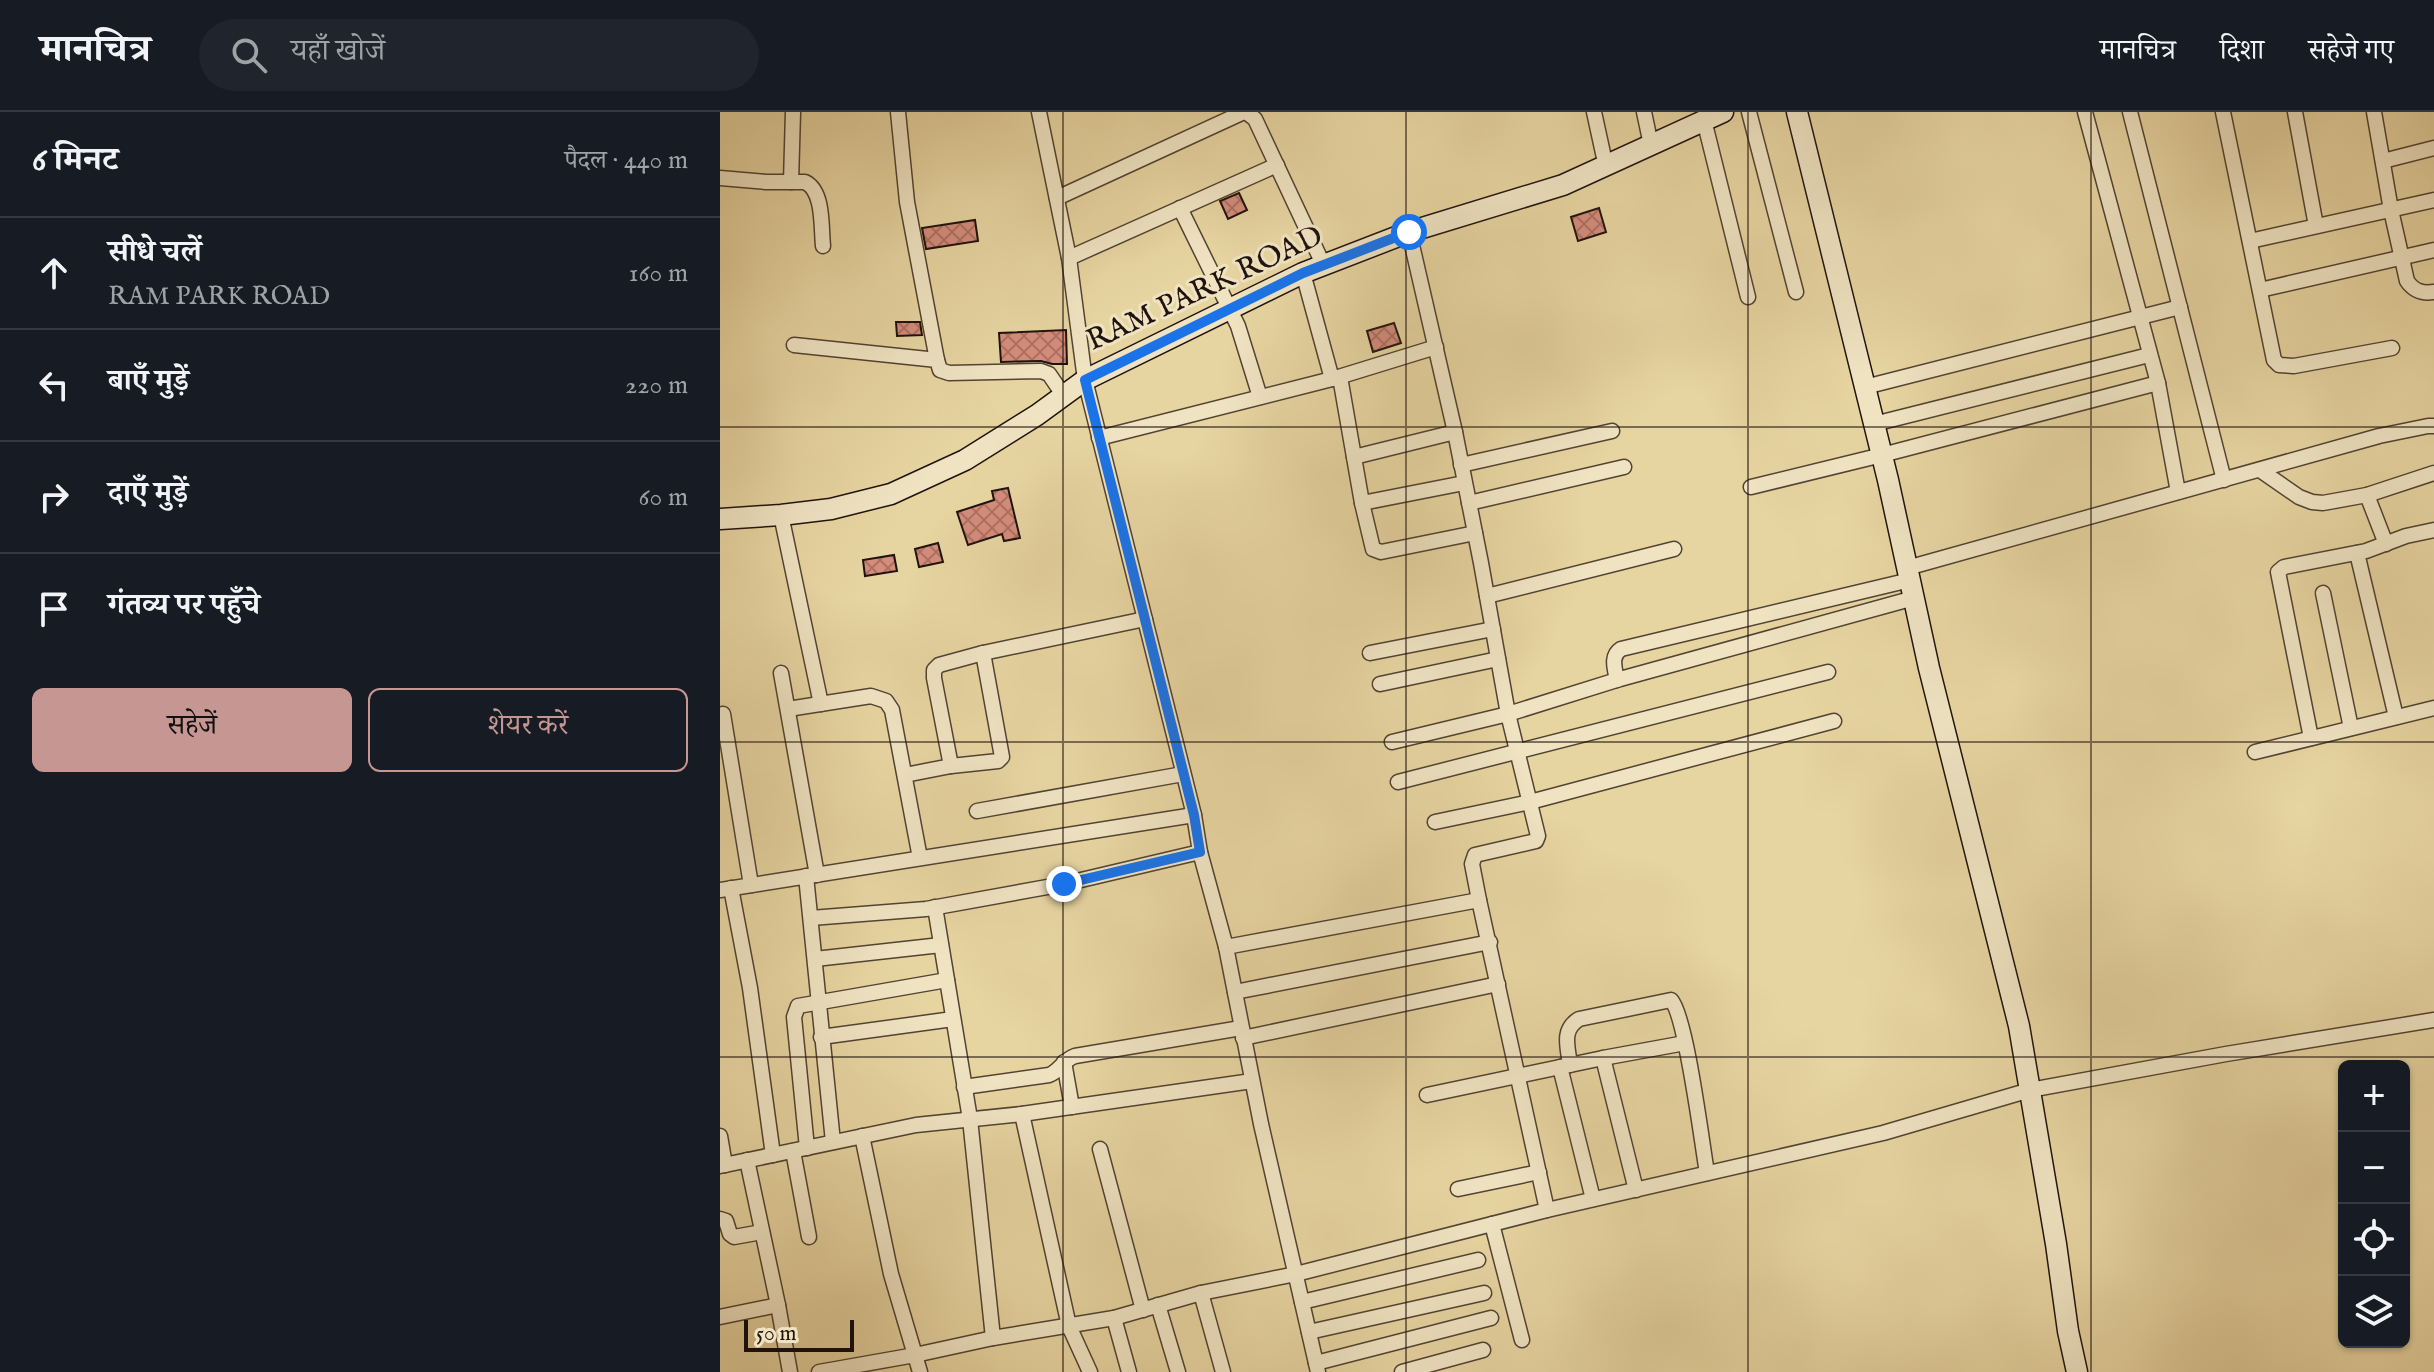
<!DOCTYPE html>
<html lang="hi">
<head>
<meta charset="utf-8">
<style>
	body { margin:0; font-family:"IM FELL English","Noto Serif Devanagari",serif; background:#20242c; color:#f1f3f6 }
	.controls { position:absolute; right:24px; bottom:24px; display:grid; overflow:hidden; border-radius:12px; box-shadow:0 2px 6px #0004 }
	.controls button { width:72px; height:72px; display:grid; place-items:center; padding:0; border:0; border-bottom:2px solid #363941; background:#171b24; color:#f1f3f6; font:40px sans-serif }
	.scale { position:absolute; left:24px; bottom:20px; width:110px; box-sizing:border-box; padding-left:8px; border:4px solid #20130d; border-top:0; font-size:22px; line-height:28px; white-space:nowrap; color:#20130d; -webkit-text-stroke:6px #efe3c2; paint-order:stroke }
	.stop { position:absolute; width:24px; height:24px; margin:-18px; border:6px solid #1a73e8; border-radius:50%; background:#fff }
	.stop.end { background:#1a73e8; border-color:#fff; box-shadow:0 2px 8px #0008 }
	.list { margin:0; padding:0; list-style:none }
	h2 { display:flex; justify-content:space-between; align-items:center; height:104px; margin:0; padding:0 32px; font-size:34px }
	h2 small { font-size:26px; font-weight:400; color:#9ea1a6 }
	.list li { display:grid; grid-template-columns:52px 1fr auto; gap:24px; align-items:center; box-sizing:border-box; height:112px; padding:0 32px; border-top:2px solid #363941 }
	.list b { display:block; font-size:30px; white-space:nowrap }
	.list p { margin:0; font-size:26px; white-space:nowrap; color:#9ea1a6 }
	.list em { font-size:26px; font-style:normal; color:#9ea1a6 }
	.actions { display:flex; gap:16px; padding:24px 32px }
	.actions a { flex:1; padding:18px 0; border:2px solid #c59692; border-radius:12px; text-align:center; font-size:28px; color:#c59692 }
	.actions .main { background:#c59692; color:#111 }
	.icon { flex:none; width:44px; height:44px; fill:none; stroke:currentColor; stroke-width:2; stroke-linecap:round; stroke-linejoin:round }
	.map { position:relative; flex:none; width:1714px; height:1260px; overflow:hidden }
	header { display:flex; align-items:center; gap:48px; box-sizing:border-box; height:112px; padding:0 40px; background:#171b24; border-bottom:2px solid #363941 }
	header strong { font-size:38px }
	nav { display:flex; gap:44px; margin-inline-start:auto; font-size:28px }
	.search { width:560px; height:72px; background:#20242c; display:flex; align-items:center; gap:20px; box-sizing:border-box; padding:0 28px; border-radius:44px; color:#9ea1a6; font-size:30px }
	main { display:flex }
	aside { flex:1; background:#171b24 }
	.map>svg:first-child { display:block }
	.building { fill:url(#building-cross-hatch); stroke:#20130d; stroke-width:2 }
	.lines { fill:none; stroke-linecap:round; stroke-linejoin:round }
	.street-casing { stroke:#524332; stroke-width:17 }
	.secondary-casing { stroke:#20130d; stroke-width:23 }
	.street { stroke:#efe3c2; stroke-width:14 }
	.secondary { stroke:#efe3c2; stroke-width:20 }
	.route { stroke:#1a73e8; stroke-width:10 }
	.grid { fill:none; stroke:#20130d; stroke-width:2; stroke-opacity:0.55 }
	.labels { text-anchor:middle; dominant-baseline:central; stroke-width:6; stroke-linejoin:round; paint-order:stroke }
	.street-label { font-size:30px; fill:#20130d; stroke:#efe3c2 }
</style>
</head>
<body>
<header>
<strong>मानचित्र</strong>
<div class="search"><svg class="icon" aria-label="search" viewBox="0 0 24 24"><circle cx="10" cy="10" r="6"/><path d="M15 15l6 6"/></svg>यहाँ खोजें</div>
<nav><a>मानचित्र</a><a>दिशा</a><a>सहेजे गए</a></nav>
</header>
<main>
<aside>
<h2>6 मिनट<small>पैदल · 440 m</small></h2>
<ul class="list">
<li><svg class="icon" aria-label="ahead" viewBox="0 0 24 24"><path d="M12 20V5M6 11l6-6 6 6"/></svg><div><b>सीधे चलें</b><p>RAM PARK ROAD</p></div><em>160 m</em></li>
<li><svg class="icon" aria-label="left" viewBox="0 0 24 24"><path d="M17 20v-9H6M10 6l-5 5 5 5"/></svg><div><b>बाएँ मुड़ें</b></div><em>220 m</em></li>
<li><svg class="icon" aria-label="right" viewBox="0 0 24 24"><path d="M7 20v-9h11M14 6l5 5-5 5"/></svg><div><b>दाएँ मुड़ें</b></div><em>60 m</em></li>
<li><svg class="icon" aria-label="arrive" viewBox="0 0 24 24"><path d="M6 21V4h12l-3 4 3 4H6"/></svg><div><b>गंतव्य पर पहुँचे</b></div></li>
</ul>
<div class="actions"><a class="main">सहेजें</a><a>शेयर करें</a></div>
</aside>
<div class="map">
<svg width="1714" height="1260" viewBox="0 0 1714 1260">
	<defs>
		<pattern id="building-cross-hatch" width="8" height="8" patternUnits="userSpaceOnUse" patternTransform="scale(2)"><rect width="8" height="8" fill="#d48c7b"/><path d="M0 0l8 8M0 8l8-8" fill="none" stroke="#ac7163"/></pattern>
	</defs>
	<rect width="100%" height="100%" fill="#e6d4a1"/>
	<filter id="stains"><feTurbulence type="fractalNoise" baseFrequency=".0025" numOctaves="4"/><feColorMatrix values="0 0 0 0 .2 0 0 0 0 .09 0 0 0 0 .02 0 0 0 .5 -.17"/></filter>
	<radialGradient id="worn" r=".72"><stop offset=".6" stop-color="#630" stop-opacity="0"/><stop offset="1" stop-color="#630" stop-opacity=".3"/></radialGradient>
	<g class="building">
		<path d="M 519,81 L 527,98 L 508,107 L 500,89 Z"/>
		<path d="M 879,96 L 886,120 L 858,129 L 851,105 Z"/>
		<path d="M 255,108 L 258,129 L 206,137 L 202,116 Z"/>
		<path d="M 176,210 L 200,210 L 202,223 L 177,224 Z"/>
		<path d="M 674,211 L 681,231 L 653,240 L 647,219 Z"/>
		<path d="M 346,218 L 347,252 L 332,252 L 321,249 L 281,250 L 279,221 Z"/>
		<path d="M 288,376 L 300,426 L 284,429 L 282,422 L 248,433 L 237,400 L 274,388 L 272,379 Z"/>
		<path d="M 218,431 L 223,450 L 199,455 L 195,437 Z"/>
		<path d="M 174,443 L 177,459 L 145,464 L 143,448 Z"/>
	</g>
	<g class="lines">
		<defs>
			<g id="street">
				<path d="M 178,0 L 187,90 L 217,248"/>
				<path d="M 319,0 L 349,146 L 365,268 L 474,703 L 480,740 L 506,835 L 541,1012 L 598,1260"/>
				<path d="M 526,0 L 535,7 L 603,152"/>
				<path d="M 874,0 L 886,55"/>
				<path d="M 924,0 L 931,33"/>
				<path d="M 1029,0 L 1076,180"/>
				<path d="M 1365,0 L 1438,271 L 1458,380"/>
				<path d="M 1410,0 L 1504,368"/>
				<path d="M 1503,0 L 1554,248 L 1559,253 L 1574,254 L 1672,236"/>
				<path d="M 1575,0 L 1596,114"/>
				<path d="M 1654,0 L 1671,98 L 1687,169 C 1694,179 1702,182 1714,180"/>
				<path d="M 984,8 L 1028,185"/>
				<path d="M 1663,49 L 1714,36"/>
				<path d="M 0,66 L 46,70 L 85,70 C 104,79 101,115 103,134"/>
				<path d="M 71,70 L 73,0"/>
				<path d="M 337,86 L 524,0"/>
				<path d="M 460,96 L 518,214 L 540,285"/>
				<path d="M 689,120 L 735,320 L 761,451 L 788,602 L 818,724 L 816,729 L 755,743 L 752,752 L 759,788"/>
				<path d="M 1530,129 L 1714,88"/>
				<path d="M 349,146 L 557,53"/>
				<path d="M 583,161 L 612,267"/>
				<path d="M 1540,178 L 1714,138"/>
				<path d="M 74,233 L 217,248 L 220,258 L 229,261 L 321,259 L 329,262 L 344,284"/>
				<path d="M 620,265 L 642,391 L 653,437 L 661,440 L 755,421"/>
				<path d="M 1145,275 L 1460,195"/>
				<path d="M 1154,312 L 1429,243"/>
				<path d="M 379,326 L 612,267 L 716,235"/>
				<path d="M 634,345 L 735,320"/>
				<path d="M 741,353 L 892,319"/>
				<path d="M 1540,358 L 1579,385 L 1592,390 L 1603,391 L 1647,383 L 1714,361"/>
				<path d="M 1031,375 L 1162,343 L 1438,271"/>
				<path d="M 1647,383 L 1666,432"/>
				<path d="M 642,391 L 744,371"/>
				<path d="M 749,391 L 904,355"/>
				<path d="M 61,403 L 101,592"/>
				<path d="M 1637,441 L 1676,605"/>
				<path d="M 1187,456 L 1659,324 L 1708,314 L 1714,314"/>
				<path d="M 1603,481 L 1631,616"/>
				<path d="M 767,484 L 954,437"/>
				<path d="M 650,541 L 773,517"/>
				<path d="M 61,561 L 97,763"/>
				<path d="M 897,568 C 895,557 890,544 901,537 L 1190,468"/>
				<path d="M 660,572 L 778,547"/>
				<path d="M 68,597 L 151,584 L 166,589 L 172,598 L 200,746"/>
				<path d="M 3,602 L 31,773"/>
				<path d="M 1591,626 L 1558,460 L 1564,455 L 1646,439 L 1686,424 L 1714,418"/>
				<path d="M 672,630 L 788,602 L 900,567 L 1194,486"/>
				<path d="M 1535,640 L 1714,596"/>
				<path d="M 231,654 L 278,649 L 282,645 L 263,541"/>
				<path d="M 185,663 L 231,654 L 214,566 L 214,558 L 219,553 L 263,541 L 425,507"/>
				<path d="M 678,670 L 1108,560"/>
				<path d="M 257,699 L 463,662"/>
				<path d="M 715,710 L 810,690 L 1114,609"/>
				<path d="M 86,764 L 113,1030"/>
				<path d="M 11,776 L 30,876 L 53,1043"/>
				<path d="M 0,778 L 474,703"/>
				<path d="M 215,795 L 250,1007 L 273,1226"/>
				<path d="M 91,806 L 206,797 L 344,772 L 480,740"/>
				<path d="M 506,835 L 759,788 L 827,1098"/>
				<path d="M 95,847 L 221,833"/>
				<path d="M 515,880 L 770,830"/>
				<path d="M 101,925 L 233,907"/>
				<path d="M 523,926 L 778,872"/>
				<path d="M 883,946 L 916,1078"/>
				<path d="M 344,950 L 352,995"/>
				<path d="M 850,953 C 848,935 841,918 859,907 L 951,888 C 966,903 982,1032 987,1061"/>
				<path d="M 840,955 L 873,1087"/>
				<path d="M 244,975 L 329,963 C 340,959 343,948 355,944 L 521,916"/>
				<path d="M 707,983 L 883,946 L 965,931"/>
				<path d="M 302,1002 L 349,1214 L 370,1260"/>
				<path d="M 0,1024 L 5,1053"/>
				<path d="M 142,1024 L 171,1162 L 200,1260"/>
				<path d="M 87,1036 L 74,905 L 78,894 L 227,868"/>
				<path d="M 380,1037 L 423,1198"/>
				<path d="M 73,1039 L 89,1125"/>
				<path d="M 27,1048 L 58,1193 L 70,1260"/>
				<path d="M 0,1054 L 196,1013 L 302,1002 L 532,969"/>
				<path d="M 738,1077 L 819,1060"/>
				<path d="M 0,1107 L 6,1109 L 10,1122 L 14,1125 L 42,1120"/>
				<path d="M 772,1112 L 802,1228"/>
				<path d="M 481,1181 L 503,1260"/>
				<path d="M 582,1190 L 758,1148"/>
				<path d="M 438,1193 L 458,1260"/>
				<path d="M 0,1205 L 58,1193"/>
				<path d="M 394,1206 L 409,1260"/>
				<path d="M 589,1220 L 764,1181"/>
				<path d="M 596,1251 L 771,1206"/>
				<path d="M 99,1260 L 195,1243 L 273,1226 L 394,1206 L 481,1181 L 576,1162 L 827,1098 L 1163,1021 L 1310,978 L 1506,942 L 1714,908"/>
				<path d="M 682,1260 L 763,1238"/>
			</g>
			<g id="secondary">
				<path d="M 1077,0 L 1168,368 L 1209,556 L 1299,914 L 1336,1132 L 1348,1219 L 1357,1260"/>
				<path d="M 0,407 L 61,403 L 111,397 L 171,382 L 245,348 L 317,303 L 365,268 L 583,161 L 689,120 L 843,73 L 1003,0"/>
			</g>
		</defs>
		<use href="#street" class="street-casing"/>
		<use href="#secondary" class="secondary-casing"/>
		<use href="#street" class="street"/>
		<use href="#secondary" class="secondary"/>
	</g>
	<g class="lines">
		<path class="route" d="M 344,772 L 480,740 L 474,703 L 365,268 L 583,161 L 689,120"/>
	</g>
	<path class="grid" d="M 343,0 L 343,1260M 686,0 L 686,1260M 1028,0 L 1028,1260M 1371,0 L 1371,1260M 0,315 L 1714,315M 0,630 L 1714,630M 0,945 L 1714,945"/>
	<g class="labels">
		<g class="street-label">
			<text transform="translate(485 177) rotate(-25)">RAM PARK ROAD</text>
		</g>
	</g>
	<rect width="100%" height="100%" filter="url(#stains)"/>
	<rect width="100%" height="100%" fill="url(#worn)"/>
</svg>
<div class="controls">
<button>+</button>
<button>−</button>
<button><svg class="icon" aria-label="locate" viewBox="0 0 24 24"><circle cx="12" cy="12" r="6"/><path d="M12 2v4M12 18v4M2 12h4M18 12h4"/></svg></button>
<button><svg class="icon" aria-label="layers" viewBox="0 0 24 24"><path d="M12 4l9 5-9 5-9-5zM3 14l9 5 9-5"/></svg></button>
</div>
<div class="scale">50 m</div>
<div class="stop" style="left:689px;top:120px"></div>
<div class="stop end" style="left:344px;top:772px"></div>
</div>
</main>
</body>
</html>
